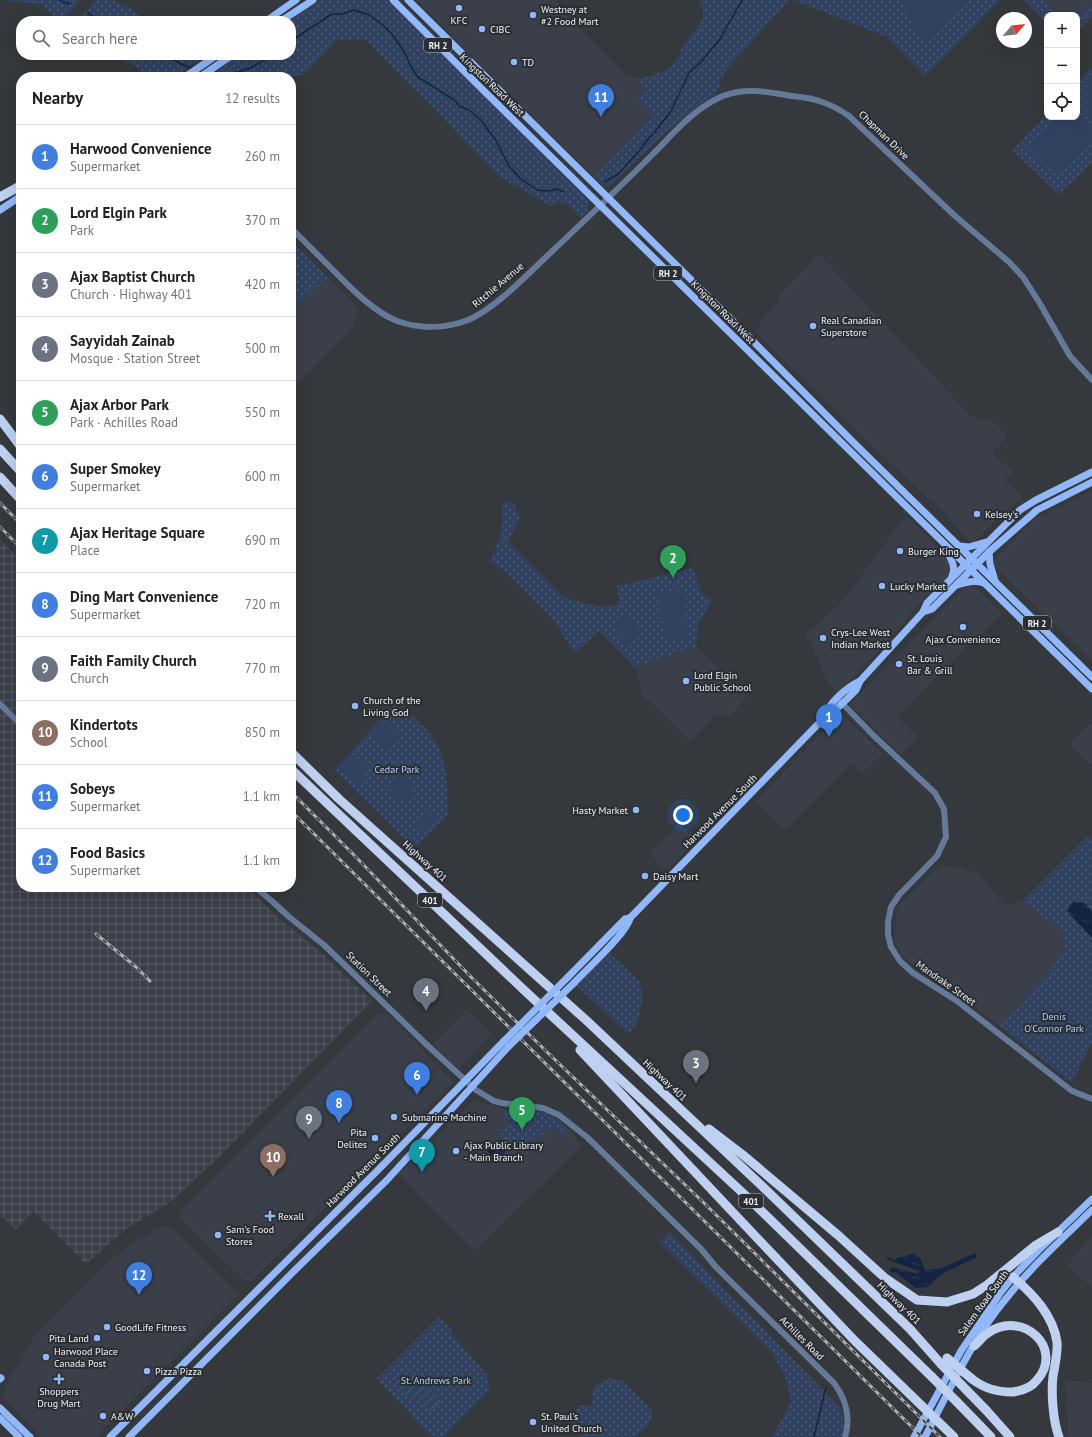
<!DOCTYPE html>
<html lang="en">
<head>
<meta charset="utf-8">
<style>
	body { margin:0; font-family:"PT Sans",sans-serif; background:#f6f6f6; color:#222 }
	.controls { position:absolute; right:12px; top:12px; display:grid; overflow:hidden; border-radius:8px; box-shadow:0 4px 16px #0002 }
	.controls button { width:36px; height:36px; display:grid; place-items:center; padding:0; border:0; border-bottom:1px solid #e0e0e0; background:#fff; color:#222; font:20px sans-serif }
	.compass { position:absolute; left:996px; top:12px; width:36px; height:36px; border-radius:50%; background:#fff; box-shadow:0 4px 16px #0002; rotate:62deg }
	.you { position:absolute; left:683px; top:815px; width:14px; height:14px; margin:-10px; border:3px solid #fff; border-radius:50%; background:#1a73e8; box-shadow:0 0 0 6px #1a73e833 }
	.badge { display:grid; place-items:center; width:26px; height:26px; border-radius:50%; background:#ea580c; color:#fff; font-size:13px; font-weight:700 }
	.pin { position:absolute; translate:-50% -33px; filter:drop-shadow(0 1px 2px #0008) }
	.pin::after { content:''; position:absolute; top:21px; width:14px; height:12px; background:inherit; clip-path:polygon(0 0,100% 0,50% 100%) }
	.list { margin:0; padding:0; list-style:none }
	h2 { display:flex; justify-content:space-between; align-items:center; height:52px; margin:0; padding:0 16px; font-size:17px }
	h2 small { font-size:13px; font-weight:400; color:#767676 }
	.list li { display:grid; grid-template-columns:26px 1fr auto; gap:12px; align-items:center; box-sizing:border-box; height:64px; padding:0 16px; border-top:1px solid #e0e0e0 }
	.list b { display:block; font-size:15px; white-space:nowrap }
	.list p { margin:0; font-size:13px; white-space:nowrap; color:#767676 }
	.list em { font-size:13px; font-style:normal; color:#767676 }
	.icon { flex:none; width:22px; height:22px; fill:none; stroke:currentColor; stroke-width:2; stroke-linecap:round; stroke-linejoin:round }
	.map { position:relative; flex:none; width:1092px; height:1437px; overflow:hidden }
	.search { position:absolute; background:#fff; box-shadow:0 4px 16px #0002; left:16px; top:16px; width:280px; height:44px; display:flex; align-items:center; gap:10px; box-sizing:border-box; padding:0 14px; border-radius:16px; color:#767676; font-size:15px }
	.panel { position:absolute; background:#fff; box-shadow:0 4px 16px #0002; left:16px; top:72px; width:280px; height:820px; border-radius:16px }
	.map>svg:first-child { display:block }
	.built { fill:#3a3f49 }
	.industrial { fill:url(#industrial-grid) }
	.grass { fill:url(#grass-dots) }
	.garden { fill:url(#garden-furrows) }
	.pitch { fill:#314260 }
	.water { fill:url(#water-ripples) }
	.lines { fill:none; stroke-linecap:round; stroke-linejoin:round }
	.stream { stroke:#132443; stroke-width:1.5 }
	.minor { stroke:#657999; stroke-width:6 }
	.major { stroke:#91b8fa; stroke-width:7 }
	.highway { stroke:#bed1f1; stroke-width:9 }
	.rail-casing { stroke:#adb0b3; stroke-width:3 }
	.rail { stroke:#2b2e32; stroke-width:1.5; stroke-dasharray:4.5; stroke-linecap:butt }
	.major-bridge { stroke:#91b8fa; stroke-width:7 }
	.highway-bridge { stroke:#bed1f1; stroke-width:9 }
	.poi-dot { fill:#90b8fd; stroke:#2b2e32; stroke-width:1.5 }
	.labels { text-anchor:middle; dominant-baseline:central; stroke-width:4; stroke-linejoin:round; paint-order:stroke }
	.shield { fill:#2b2e32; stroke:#b4b6ba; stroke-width:1 }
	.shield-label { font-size:9px; font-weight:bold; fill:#eff1f4 }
	.poi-label { font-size:10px; fill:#eff1f4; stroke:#2b2e32; text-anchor:start }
	.street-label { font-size:10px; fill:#eff1f4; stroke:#2b2e32 }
	.park-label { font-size:10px; fill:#aecafa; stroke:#2b2e32 }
</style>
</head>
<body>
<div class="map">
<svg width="1092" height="1437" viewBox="0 0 1092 1437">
	<defs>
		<pattern id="industrial-grid" width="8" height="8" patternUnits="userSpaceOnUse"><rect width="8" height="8" fill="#3a3f49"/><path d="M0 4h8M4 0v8" fill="none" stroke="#575b64"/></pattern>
		<pattern id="grass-dots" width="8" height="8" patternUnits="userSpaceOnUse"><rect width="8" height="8" fill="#314260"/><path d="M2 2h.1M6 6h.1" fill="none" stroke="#4f5e77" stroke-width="1.8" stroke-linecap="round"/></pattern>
		<pattern id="garden-furrows" width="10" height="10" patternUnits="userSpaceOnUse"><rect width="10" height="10" fill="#314260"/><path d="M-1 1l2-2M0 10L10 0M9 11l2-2" fill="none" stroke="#4f5e77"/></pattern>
		<pattern id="water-ripples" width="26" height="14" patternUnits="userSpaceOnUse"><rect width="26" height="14" fill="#132443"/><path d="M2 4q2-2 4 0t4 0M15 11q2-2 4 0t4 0" fill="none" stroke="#2a3a56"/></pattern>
	</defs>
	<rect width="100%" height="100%" fill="#35383c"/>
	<g class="built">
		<path d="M 417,0 L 557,0 L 564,13 L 626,75 L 638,79 L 646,87 L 652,115 L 594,177 L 468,53 Z"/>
		<path d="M 1042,0 L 1092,0 L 1092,15 L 1077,31 L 1077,15 L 1057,15 Z"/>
		<path d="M 819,254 L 969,414 L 974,418 L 981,420 L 986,419 L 989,417 L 1008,436 L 992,453 L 1013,472 L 1005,480 L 1023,498 L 1005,511 L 974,542 L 970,542 L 939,508 L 865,439 L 755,332 L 764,317 L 778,302 L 780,295 Z"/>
		<path d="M 328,277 L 360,310 L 351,330 L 291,390 L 291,311 Z"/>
		<path d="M 1092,490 L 1092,661 L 991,563 L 1036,518 Z"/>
		<path d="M 906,515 L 948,558 L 951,564 L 949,577 L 929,594 L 914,610 L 888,641 L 842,689 L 837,690 L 833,688 L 827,681 L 811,645 L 805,635 L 841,603 Z"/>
		<path d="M 965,587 L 975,587 L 1002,614 L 980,636 L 978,634 L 898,717 L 918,737 L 901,755 L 852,706 L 852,702 Z"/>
		<path d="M 696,646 L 747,696 L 730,716 L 716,715 L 690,742 L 650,701 L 643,698 L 635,667 Z"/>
		<path d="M 841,713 L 883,753 L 862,774 L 851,764 L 785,830 L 756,801 Z"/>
		<path d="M 1092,721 L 1092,767 L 1069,744 Z"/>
		<path d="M 680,823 L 696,840 L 668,869 L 664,869 L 649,853 Z"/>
		<path d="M 941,864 L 977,872 L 1004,904 L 1018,903 L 1023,901 L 1062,931 L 1064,950 L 1047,975 L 999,1025 L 957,993 L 913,965 L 901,953 L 895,942 L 896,913 L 901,903 Z"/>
		<path d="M 467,1009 L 492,1034 L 460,1067 L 456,1067 L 433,1044 Z"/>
		<path d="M 378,1013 L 388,1015 L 453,1082 L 250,1282 L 245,1281 L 180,1218 L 180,1211 Z"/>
		<path d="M 474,1100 L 506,1110 L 540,1112 L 554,1117 L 564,1124 L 582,1146 L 474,1251 L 398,1174 Z"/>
		<path d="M 164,1225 L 170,1226 L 239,1294 L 96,1437 L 42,1437 L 2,1396 L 8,1382 L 34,1337 L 113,1258 L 134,1242 Z"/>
		<path d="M 1092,1236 L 1092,1288 L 1068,1265 Z"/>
		<path d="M 1065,1380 L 1092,1383 L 1092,1437 L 1068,1437 Z"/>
	</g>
	<path class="industrial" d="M 0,540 L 21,560 L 21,887 L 243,887 L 255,895 L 281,920 L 322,953 L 372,1001 L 220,1156 L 172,1201 L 126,1229 L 86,1264 L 33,1211 L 16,1230 L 0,1215 Z"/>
	<g class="grass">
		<path d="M 0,0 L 79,0 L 77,4 L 63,21 L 57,21 L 41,4 Z"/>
		<path d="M 94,0 L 112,0 L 130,8 L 148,21 L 76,21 L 92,5 Z"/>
		<path d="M 322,0 L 387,0 L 588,199 C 592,207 586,212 581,218 L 566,203 L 556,202 L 551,206 L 501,178 L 366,40 L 355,39 L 337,40 L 303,75 L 285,77 L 203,77 L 235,55 L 291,55 L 291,21 L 288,21 Z"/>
		<path d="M 699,0 L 789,0 L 726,70 L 715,96 L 703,102 L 667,131 L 607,188 L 594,177 L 652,115 L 636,99 L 646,87 L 638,79 C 649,76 664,74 672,65 C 678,59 681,50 685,43 C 696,26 709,23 699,0 Z"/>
		<path d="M 793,0 L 1000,0 L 925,76 L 887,37 Z"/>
		<path d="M 1024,0 L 1042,0 L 1057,15 L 1047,15 L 1047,23 Z"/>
		<path d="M 1087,5 L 1092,6 L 1092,16 L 1081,27 L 1080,26 L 1083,23 L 1078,16 Z"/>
		<path d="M 115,55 L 208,55 L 181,73 L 171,77 L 144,77 L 147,74 Z"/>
		<path d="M 1092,67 L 1092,161 L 1075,180 L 1058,194 L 1013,150 L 1047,114 L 1047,117 L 1077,117 L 1077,83 Z"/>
		<path d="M 291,241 L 328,277 L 291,311 Z"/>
		<path d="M 503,501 L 514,503 L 520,518 L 508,541 L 564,597 L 595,606 L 615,606 L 619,601 L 617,586 L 693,568 L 701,593 L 712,600 L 698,624 L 696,646 L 635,667 L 599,631 L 574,653 L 555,622 L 503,570 L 490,562 L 501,535 Z"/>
		<path d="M 394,705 L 411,715 L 429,732 L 439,748 L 446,769 L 448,815 L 414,849 L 334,770 Z"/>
		<path d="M 1088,836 L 1092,840 L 1092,1042 L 1072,1083 L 999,1025 L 1047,975 L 1064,950 L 1062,931 L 1023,901 Z"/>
		<path d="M 610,954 L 640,982 L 643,999 L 636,1026 L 629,1033 L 623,1029 L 577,986 Z"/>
		<path d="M 506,1110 C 517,1110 530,1109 541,1112 C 550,1114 566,1121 567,1132 L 560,1139 L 557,1137 L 560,1134 L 554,1128 L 551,1131 L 548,1128 L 525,1151 L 521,1148 L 518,1149 L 511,1142 L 509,1144 L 498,1131 L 499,1129 L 505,1128 L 508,1126 L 508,1119 L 504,1115 L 503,1112 Z"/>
		<path d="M 669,1232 L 841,1409 C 844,1418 845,1428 841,1437 L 772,1437 L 791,1402 L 785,1376 L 771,1351 L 659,1242 Z"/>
		<path d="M 439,1317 L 451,1328 L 453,1336 L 487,1375 L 490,1390 L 443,1437 L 432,1437 L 377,1379 Z"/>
		<path d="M 611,1378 L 622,1381 L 651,1409 C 657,1420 642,1430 635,1437 L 581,1437 L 579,1431 L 572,1426 L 578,1405 L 592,1406 L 593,1393 L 595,1385 Z"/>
	</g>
	<path class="garden" d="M 408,1368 L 441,1401 L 429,1411 L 419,1401 L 416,1404 L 391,1383 Z"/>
	<g class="pitch">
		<path d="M 905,0 L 967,0 L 927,41 C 915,29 904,18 905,0 Z"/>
		<path d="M 1092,73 L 1092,121 L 1085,114 L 1086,79 Z"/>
		<path d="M 1077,110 L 1092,125 L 1092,141 L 1058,177 L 1027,148 L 1057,117 L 1077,117 Z"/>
		<path d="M 682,589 L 688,638 L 664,641 L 658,592 Z"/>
		<path d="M 625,616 C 642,620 642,634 629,644 L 624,642 L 613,627 Z"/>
		<path d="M 387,722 L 400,736 L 393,745 L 386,748 L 377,743 L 370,734 Z"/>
		<path d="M 352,755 C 369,762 370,770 359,784 L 355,783 L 338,769 L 347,757 Z"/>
		<path d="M 402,778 L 410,780 L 412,789 L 410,801 L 393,799 C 389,790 388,788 395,779 Z"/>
		<path d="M 430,813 L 437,819 L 424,832 L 417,826 Z"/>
	</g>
	<g class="water">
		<path d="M 1075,902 L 1085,903 L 1092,912 L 1092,938 L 1067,911 L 1072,903 Z"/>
		<path d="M 498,1140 L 506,1148 C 505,1155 501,1158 494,1158 L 487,1151 Z"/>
		<path d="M 975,1253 L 977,1257 L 940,1275 L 928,1287 L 915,1288 L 896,1272 L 893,1273 L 889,1271 L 892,1267 L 918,1274 L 919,1271 L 886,1259 L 887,1257 L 895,1260 L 897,1258 L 913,1254 L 920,1258 L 925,1270 L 940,1269 Z"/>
	</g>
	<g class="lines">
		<g class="stream">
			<path d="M 59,0 L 69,4"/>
			<path d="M 87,13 L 101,21"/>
			<path d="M 291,41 L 332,14 L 343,14 L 354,10 L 369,15 L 383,25 L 392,34 L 406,55 L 411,67 L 418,77 L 454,100 L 459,106 L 469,110 L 480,119 L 495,139 L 509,166 L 520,178 L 537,190 L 549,191 L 556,189 L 565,192"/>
			<path d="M 163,55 L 188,67 L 193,68"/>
			<path d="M 213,72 C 239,76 251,69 272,55"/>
			<path d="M 605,182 L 618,174 L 639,151 L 649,138 L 654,133 L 671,111 L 689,73 L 701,62 L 720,39 L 742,0"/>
			<path d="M 814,1437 L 826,1387"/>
		</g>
		<g class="minor">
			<path d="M 291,228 C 304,241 317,254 330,267 C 349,286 372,311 397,321 C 419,329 445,329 468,320 C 493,310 525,277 545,258 C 581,224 617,190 652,155 C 674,133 694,108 723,96 C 745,87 769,92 791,96 C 801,97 812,98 822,102 C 832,105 840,110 849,116 L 954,215 L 1009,262 L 1023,277 L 1039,302 L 1070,356 L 1092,380"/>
			<path d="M 838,699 L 874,736 L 935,793 L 944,809 L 946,837 L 937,856 L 899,895 L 891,907 L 888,922 L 888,935 L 891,947 L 900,961 L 913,973 L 957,1001 L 1072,1091 L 1092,1099"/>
			<path d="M 0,704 L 21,725"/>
			<path d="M 255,887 L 273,902 L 288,916 L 324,945 L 427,1045 L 476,1090 L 494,1101 L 502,1103 L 543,1108 L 559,1115 L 588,1138 L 701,1249 L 716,1267 L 834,1383 C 846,1399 851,1417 845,1437"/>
		</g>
		<g class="major">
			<path d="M 393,0 L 478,85 L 1092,689"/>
			<path d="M 408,0 L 744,332 L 852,441 L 1092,677"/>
			<path d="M 266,21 L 296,0"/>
			<path d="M 281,21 L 313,0"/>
			<path d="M 185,77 L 217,55"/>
			<path d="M 200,77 L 232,55"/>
			<path d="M 0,210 L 21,196"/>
			<path d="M 959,546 L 969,547 L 986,542"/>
			<path d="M 945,547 C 949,556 957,566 952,576"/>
			<path d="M 989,552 L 990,564 L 995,581"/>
			<path d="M 957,585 C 967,582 974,580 984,583"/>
			<path d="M 923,612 L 932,609 L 989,552 L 1037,510 L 1092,482"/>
			<path d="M 824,718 C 827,704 847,687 860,681"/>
			<path d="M 568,977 L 625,919 L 630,918"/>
			<path d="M 574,983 C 586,970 628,932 630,918 L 822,720 L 829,716 L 847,699 L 856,690 L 860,681 L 923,612 L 927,603 L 1020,510 L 1036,500 L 1092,472"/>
			<path d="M 0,1379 L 1,1378"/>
			<path d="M 0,1408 L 30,1437"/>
			<path d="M 0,1418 L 19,1437"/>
			<path d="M 110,1437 L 381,1167 L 504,1041"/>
			<path d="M 129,1437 L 293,1272 L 387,1180 L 509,1046"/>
			<path d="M 914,1437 L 961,1351 L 1001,1292 L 1013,1277 L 1039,1250 L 1092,1199"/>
			<path d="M 925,1437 C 948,1393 973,1338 1005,1300 C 1031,1267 1062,1239 1092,1210"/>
		</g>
		<g class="highway">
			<path d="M 0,197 L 20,186"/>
			<path d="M 0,419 L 21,447"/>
			<path d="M 0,449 L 21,472"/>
			<path d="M 0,477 L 21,500"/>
			<path d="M 291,752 L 339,799 L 586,1020 L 762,1186 L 910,1329 L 941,1364"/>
			<path d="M 291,769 L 525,991 L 745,1195 L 932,1377"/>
			<path d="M 580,1050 L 758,1239 L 855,1341 L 954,1437"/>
			<path d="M 709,1129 L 743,1155 L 839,1236 L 885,1278 L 917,1300 L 947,1302 L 973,1294 L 987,1285 L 1036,1245 L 1058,1232"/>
			<path d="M 1013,1277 C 1033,1294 1053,1315 1057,1342 C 1058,1352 1055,1365 1053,1376 C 1051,1393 1053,1421 1059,1437"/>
			<path d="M 972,1379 C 985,1389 997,1392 1012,1392 C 1022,1391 1031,1388 1037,1380 C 1065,1348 1022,1309 988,1333 C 983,1336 979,1342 974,1346"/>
			<path d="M 957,1402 L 991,1437"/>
			<path d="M 986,1410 L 1010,1437"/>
		</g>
		<defs>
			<g id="rail">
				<path d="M 0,503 L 21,524"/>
				<path d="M 0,527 L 21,548"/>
				<path d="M 291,792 L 356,857 L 472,978 L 548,1053 L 703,1202 L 940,1437"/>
				<path d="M 291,811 L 922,1437"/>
				<path d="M 96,934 L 136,967 L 150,981"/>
			</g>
		</defs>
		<use href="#rail" class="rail-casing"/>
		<use href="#rail" class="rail"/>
		<g class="major-bridge">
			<path d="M 504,1041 L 568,977"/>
			<path d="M 509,1046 L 574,983"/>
		</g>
		<g class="highway-bridge">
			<path d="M 947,1358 L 972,1379"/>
			<path d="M 941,1364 L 986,1410"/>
			<path d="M 932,1377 L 957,1402"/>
		</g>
	</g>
	<g class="poi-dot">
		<circle cx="459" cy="8" r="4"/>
		<circle cx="533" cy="15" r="4"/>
		<circle cx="482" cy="29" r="4"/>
		<circle cx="514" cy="62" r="4"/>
		<circle cx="813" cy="326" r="4"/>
		<circle cx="977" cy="514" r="4"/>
		<circle cx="900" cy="551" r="4"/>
		<circle cx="882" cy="586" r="4"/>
		<circle cx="963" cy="627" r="4"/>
		<circle cx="823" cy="638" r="4"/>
		<circle cx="899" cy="664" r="4"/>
		<circle cx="686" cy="681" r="4"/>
		<circle cx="355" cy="706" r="4"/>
		<circle cx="636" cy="810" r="4"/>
		<circle cx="645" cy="876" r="4"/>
		<circle cx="394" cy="1117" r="4"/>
		<circle cx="375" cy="1138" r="4"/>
		<circle cx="456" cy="1151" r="4"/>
		<path d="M268 1210h4v4h4v4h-4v4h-4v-4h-4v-4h4z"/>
		<circle cx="218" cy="1235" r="4"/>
		<circle cx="107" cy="1327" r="4"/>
		<circle cx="97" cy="1338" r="4"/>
		<circle cx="46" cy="1357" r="4"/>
		<circle cx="147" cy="1371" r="4"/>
		<path d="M57 1373h4v4h4v4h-4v4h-4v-4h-4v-4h4z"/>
		<circle cx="103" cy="1416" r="4"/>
		<circle cx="533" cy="1422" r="4"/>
	</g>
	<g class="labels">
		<g class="shield">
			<rect x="424" y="38" width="28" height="14" rx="3"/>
			<rect x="654" y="266" width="28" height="14" rx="3"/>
			<rect x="1023" y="616" width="28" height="14" rx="3"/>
			<rect x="418" y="893" width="24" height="14" rx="3"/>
			<rect x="739" y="1194" width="24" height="14" rx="3"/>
		</g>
		<g class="shield-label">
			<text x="438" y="45">RH 2</text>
			<text x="668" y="273">RH 2</text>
			<text x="1037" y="623">RH 2</text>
			<text x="430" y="900">401</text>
			<text x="751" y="1201">401</text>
		</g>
		<g class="poi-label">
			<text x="541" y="9">Westney at<tspan x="541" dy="12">#2 Food Mart</tspan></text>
			<text x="459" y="20" text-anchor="middle">KFC</text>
			<text x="490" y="29">CIBC</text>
			<text x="522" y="62">TD</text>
			<text x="821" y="320">Real Canadian<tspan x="821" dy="12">Superstore</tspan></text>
			<text x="985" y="514">Kelsey's</text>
			<text x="908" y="551">Burger King</text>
			<text x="890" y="586">Lucky Market</text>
			<text x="831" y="632">Crys-Lee West<tspan x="831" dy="12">Indian Market</tspan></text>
			<text x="963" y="639" text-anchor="middle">Ajax Convenience</text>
			<text x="907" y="658">St. Louis<tspan x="907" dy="12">Bar &amp; Grill</tspan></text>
			<text x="694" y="675">Lord Elgin<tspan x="694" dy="12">Public School</tspan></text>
			<text x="363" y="700">Church of the<tspan x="363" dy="12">Living God</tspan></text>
			<text x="628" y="810" text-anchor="end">Hasty Market</text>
			<text x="653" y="876">Daisy Mart</text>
			<text x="402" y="1117">Submarine Machine</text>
			<text x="367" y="1132" text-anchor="end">Pita<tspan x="367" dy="12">Delites</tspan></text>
			<text x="464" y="1145">Ajax Public Library<tspan x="464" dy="12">- Main Branch</tspan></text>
			<text x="278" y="1216">Rexall</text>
			<text x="226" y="1229">Sam's Food<tspan x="226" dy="12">Stores</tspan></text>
			<text x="115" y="1327">GoodLife Fitness</text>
			<text x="89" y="1338" text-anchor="end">Pita Land</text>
			<text x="54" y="1351">Harwood Place<tspan x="54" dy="12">Canada Post</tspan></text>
			<text x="155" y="1371">Pizza Pizza</text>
			<text x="59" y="1391" text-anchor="middle">Shoppers<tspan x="59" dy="12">Drug Mart</tspan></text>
			<text x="111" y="1416">A&amp;W</text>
			<text x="541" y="1416">St. Paul's<tspan x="541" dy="12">United Church</tspan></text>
		</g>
		<g class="street-label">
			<text transform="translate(492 85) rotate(44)">Kingston Road West</text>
			<text transform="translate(884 135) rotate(44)">Chapman Drive</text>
			<text transform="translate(498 285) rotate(-40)">Ritchie Avenue</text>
			<text transform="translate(723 312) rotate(45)">Kingston Road West</text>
			<text transform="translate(720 811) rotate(-45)">Harwood Avenue South</text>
			<text transform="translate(425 861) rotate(42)">Highway 401</text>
			<text transform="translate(369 974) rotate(44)">Station Street</text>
			<text transform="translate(946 983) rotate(35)">Mandrake Street</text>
			<text transform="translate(665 1080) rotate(43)">Highway 401</text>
			<text transform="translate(363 1170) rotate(-45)">Harwood Avenue South</text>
			<text transform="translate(899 1303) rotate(44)">Highway 401</text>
			<text transform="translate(983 1303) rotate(-54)">Salem Road South</text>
			<text transform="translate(802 1338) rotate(45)">Achilles Road</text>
		</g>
		<g class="park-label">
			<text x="397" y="769">Cedar Park</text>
			<text x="1054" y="1016">Denis<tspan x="1054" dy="12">O'Connor Park</tspan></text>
			<text x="436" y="1380">St. Andrews Park</text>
		</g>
	</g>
</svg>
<div class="controls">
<button>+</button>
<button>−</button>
<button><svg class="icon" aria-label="locate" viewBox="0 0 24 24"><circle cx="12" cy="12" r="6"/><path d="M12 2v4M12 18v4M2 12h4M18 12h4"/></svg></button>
</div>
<svg class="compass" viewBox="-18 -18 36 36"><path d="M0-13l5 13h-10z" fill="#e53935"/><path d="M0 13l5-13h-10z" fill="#767676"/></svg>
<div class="you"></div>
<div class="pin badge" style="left:829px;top:737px;background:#3f7fe0">1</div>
<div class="pin badge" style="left:673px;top:578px;background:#2e9e5b">2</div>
<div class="pin badge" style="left:696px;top:1083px;background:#6b7280">3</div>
<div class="pin badge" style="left:426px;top:1011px;background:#6b7280">4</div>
<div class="pin badge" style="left:522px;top:1130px;background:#2e9e5b">5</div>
<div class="pin badge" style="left:417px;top:1095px;background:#3f7fe0">6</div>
<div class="pin badge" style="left:422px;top:1172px;background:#0f9aa8">7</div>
<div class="pin badge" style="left:339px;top:1123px;background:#3f7fe0">8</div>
<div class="pin badge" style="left:309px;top:1139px;background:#6b7280">9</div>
<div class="pin badge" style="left:273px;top:1177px;background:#8d6e63">10</div>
<div class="pin badge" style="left:601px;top:117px;background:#3f7fe0">11</div>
<div class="pin badge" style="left:139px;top:1295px;background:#3f7fe0">12</div>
<div class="search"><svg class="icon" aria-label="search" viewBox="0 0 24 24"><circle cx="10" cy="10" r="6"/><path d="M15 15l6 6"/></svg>Search here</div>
<section class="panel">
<h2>Nearby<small>12 results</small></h2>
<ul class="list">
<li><span class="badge" style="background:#3f7fe0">1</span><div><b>Harwood Convenience</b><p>Supermarket</p></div><em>260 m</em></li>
<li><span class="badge" style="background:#2e9e5b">2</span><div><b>Lord Elgin Park</b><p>Park</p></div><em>370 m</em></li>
<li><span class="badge" style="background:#6b7280">3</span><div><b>Ajax Baptist Church</b><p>Church · Highway 401</p></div><em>420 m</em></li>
<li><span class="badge" style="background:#6b7280">4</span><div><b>Sayyidah Zainab</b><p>Mosque · Station Street</p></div><em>500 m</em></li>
<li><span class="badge" style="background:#2e9e5b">5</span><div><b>Ajax Arbor Park</b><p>Park · Achilles Road</p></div><em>550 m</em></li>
<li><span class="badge" style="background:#3f7fe0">6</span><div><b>Super Smokey</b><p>Supermarket</p></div><em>600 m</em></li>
<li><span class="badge" style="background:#0f9aa8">7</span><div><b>Ajax Heritage Square</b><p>Place</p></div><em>690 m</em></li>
<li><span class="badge" style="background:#3f7fe0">8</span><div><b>Ding Mart Convenience</b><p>Supermarket</p></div><em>720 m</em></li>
<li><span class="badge" style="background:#6b7280">9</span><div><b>Faith Family Church</b><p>Church</p></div><em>770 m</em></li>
<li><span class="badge" style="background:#8d6e63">10</span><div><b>Kindertots</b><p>School</p></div><em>850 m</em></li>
<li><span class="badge" style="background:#3f7fe0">11</span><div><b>Sobeys</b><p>Supermarket</p></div><em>1.1 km</em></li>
<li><span class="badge" style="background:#3f7fe0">12</span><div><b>Food Basics</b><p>Supermarket</p></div><em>1.1 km</em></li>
</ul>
</section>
</div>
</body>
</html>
